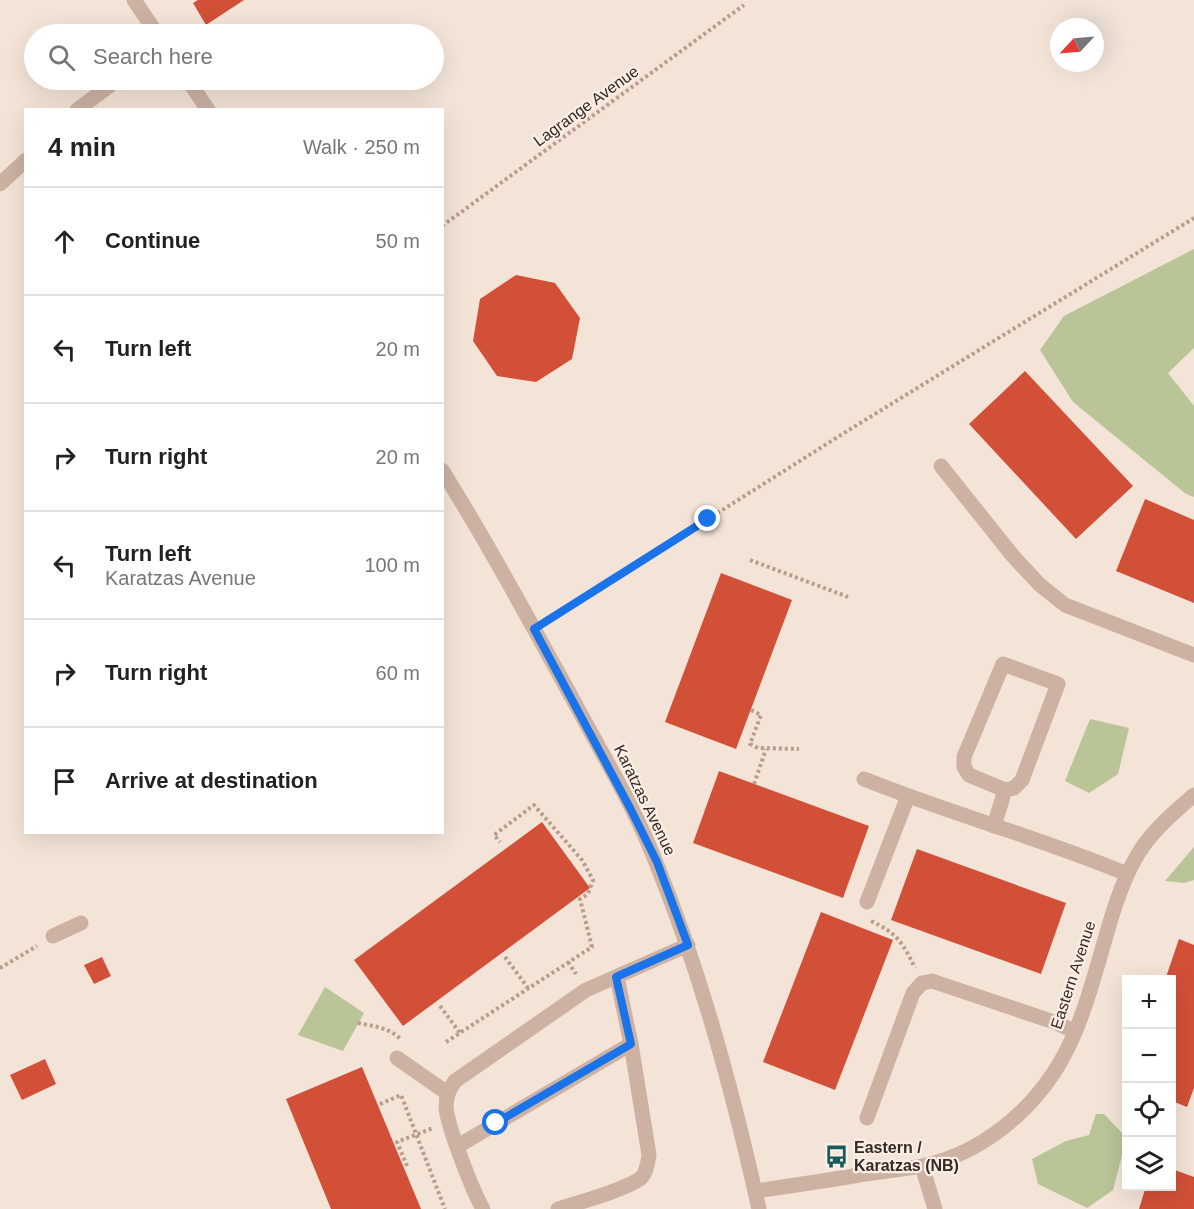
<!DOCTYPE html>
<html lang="en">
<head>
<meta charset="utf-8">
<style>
	body { margin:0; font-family:Arial,sans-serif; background:#f6f6f6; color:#222 }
	.controls { position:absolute; right:18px; bottom:18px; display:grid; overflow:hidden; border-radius:0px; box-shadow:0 6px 24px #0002 }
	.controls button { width:54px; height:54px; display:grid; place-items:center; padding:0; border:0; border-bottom:2px solid #e0e0e0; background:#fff; color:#222; font:30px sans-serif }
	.compass { position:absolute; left:1050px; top:18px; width:54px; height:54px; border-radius:50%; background:#fff; box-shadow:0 6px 24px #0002; rotate:244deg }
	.stop { position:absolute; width:18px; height:18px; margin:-14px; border:4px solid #1a73e8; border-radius:50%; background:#fff }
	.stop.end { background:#1a73e8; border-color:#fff; box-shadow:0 2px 6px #0008 }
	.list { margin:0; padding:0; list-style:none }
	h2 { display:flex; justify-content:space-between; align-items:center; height:78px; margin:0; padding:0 24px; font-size:26px }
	h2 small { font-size:20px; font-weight:400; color:#767676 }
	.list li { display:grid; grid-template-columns:39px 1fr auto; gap:18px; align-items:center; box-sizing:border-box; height:108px; padding:0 24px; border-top:2px solid #e0e0e0 }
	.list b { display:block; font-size:22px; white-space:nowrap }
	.list p { margin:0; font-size:20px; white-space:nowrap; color:#767676 }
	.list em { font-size:20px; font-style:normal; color:#767676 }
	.icon { flex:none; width:33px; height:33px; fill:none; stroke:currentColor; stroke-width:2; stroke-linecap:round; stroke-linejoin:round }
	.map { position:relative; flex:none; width:1194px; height:1209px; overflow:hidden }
	.search { position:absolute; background:#fff; box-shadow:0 6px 24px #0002; left:24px; top:24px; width:420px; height:66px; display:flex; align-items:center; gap:15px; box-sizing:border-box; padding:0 21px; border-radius:33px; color:#767676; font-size:22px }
	.panel { position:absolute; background:#fff; box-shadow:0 6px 24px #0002; left:24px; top:108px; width:420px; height:726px; border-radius:0px }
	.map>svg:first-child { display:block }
	.green { fill:#b9c497 }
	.building { fill:#d25038 }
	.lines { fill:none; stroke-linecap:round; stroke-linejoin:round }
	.path { stroke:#b99c8d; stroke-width:4; stroke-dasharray:3 3; stroke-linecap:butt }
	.minor { stroke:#cdb2a3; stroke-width:15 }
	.route { stroke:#1a73e8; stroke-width:8 }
	.labels { text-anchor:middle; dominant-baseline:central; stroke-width:4.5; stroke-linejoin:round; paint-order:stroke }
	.street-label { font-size:16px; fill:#372a26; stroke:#fbefe5 }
	.poi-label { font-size:16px; font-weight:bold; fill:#372a26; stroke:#fbefe5; text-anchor:start }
</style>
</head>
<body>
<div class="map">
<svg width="1194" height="1209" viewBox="0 0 1194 1209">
	<rect width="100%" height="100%" fill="#f4e4d8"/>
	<g class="green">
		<path d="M 1194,249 L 1194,348 L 1168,373 L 1194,406 L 1194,497 L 1186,494 L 1073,402 L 1040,350 L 1064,316 Z"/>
		<path d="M 1090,719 L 1129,728 L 1118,774 L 1089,793 L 1065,781 Z"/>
		<path d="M 1194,847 L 1194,880 L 1184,883 L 1165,881 Z"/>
		<path d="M 325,987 L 364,1013 L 343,1051 L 298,1035 Z"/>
		<path d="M 1096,1114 L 1104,1114 L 1126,1137 L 1126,1140 L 1113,1190 L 1087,1208 L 1038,1184 L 1032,1159 L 1066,1141 L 1089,1135 Z"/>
	</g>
	<g class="building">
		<path d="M 198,0 L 244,0 L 206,25 L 193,3 Z"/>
		<path d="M 516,275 L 555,283 L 580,318 L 572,359 L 536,382 L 497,376 L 473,341 L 480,299 Z"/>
		<path d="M 1025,371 L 1133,486 L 1076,539 L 969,424 Z"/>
		<path d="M 1145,499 L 1194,520 L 1194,603 L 1116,571 Z"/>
		<path d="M 721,573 L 792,600 L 736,749 L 665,722 Z"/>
		<path d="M 719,771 L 869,826 L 843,898 L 693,843 Z"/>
		<path d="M 542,822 L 590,888 L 403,1026 L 354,960 Z"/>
		<path d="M 917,849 L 1066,903 L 1041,974 L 891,920 Z"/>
		<path d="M 821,912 L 893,940 L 835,1090 L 763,1062 Z"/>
		<path d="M 1179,939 L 1194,945 L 1194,1088 L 1187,1107 L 1172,1101 L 1172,980 L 1165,980 Z"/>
		<path d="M 102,957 L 111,976 L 94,984 L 84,965 Z"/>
		<path d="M 45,1059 L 56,1084 L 22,1100 L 10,1075 Z"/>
		<path d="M 362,1067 L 421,1209 L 331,1209 L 286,1099 Z"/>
		<path d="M 1172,1169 L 1194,1177 L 1194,1209 L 1139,1209 L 1146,1186 L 1172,1186 Z"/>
	</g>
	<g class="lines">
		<g class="path">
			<path d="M 442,226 L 744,5"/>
			<path d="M 750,560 L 848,597"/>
			<path d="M 550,619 L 844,433 L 1194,218"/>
			<path d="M 751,710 L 761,715 L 750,744 L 758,748 L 799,749"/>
			<path d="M 754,784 L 766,749"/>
			<path d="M 871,921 C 897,933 903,943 915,968"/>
			<path d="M 505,957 L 528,988"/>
			<path d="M 568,962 L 576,974"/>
			<path d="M 0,968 L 37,946"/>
			<path d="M 440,1006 L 460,1033"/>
			<path d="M 358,1023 C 373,1026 391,1028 401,1040"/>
			<path d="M 446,1042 L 592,947 L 580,899 L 588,894 L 593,880 L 582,860 L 534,805 L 494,835 L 500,842"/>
			<path d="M 380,1104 L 401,1095 L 445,1209"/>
			<path d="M 407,1166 L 397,1142 L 433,1128"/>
		</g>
		<g class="minor">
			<path d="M 134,0 L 157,34"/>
			<path d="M 188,80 L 208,110"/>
			<path d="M 77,110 L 117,80"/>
			<path d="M 0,184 L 26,160"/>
			<path d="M 941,466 L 1013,556 L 1040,585 L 1065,605 L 1194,655"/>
			<path d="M 442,470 C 490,547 533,627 577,707 C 605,759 636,810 657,865 C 702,976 733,1093 759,1209"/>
			<path d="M 864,779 C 951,814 1041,838 1127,874"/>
			<path d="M 994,826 L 1005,790 L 969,775 L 964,767 L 964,757 L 1003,664 L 1058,684 L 1022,780 L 1014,788 L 1005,790"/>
			<path d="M 867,902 L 908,796"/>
			<path d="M 53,936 L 81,923"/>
			<path d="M 397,1058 L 447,1093"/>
			<path d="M 867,1118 L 913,993 L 922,983 L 932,981 L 1057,1023 L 1075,1032"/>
			<path d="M 458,1146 L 631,1044"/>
			<path d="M 922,1166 L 935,1209"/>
			<path d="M 755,1191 C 790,1186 824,1181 859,1175 C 879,1172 901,1170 922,1166 C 981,1154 1033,1111 1062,1059 C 1080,1027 1090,991 1100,957 C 1110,922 1119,886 1138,854 C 1152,831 1173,813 1194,795"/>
			<path d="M 483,1209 C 473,1192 447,1125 446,1107 C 446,1096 449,1090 455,1081 L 586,990 L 688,945"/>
			<path d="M 558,1209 C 577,1203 629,1189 642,1177 C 647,1171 648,1162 649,1155 L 631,1044 L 617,977"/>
		</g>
	</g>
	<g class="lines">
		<path class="route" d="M 496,1123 L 631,1044 L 616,977 L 688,945 L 657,862 L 630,808 L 534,629 L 708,519"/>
	</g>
	<defs>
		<symbol id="bus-bare" viewBox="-9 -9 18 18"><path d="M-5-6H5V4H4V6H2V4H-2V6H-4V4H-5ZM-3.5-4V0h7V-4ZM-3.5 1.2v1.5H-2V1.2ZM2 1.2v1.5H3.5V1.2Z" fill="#175c5b" stroke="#fbefe5" stroke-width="2.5" paint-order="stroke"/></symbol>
	</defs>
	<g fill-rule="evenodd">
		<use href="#bus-bare" x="820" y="1140" width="33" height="33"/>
	</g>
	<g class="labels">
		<g class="street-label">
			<text transform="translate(586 106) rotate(-36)">Lagrange Avenue</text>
			<text transform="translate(645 800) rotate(64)">Karatzas Avenue</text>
			<text transform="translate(1073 975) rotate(-72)">Eastern Avenue</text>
		</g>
		<g class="poi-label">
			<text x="854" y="1147">Eastern /<tspan x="854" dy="18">Karatzas (NB)</tspan></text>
		</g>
	</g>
</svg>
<div class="controls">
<button>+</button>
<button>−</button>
<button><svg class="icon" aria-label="locate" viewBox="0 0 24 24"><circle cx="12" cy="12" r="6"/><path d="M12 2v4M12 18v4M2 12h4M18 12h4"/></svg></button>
<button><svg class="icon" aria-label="layers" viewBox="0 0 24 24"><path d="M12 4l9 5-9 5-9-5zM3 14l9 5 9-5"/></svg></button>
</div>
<svg class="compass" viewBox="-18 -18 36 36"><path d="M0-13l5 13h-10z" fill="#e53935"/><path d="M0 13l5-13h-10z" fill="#767676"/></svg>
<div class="stop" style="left:496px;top:1123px"></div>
<div class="stop end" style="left:708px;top:519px"></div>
<div class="search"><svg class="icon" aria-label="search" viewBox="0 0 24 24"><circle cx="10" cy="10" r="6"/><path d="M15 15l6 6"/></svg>Search here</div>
<section class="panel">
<h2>4 min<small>Walk · 250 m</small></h2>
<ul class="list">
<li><svg class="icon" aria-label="ahead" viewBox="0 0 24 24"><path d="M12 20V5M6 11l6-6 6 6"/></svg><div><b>Continue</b></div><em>50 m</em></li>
<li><svg class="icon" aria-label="left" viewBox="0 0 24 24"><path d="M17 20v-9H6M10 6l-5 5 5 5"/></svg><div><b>Turn left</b></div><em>20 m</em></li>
<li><svg class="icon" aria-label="right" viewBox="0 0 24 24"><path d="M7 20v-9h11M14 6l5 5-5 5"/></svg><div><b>Turn right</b></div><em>20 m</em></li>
<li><svg class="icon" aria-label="left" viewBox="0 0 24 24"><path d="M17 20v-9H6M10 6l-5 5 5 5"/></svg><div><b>Turn left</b><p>Karatzas Avenue</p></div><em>100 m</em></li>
<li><svg class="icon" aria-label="right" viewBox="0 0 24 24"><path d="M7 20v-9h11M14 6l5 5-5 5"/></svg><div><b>Turn right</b></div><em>60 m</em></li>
<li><svg class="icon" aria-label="arrive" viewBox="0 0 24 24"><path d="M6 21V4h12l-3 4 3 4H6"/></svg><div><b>Arrive at destination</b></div></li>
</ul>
</section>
</div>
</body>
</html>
